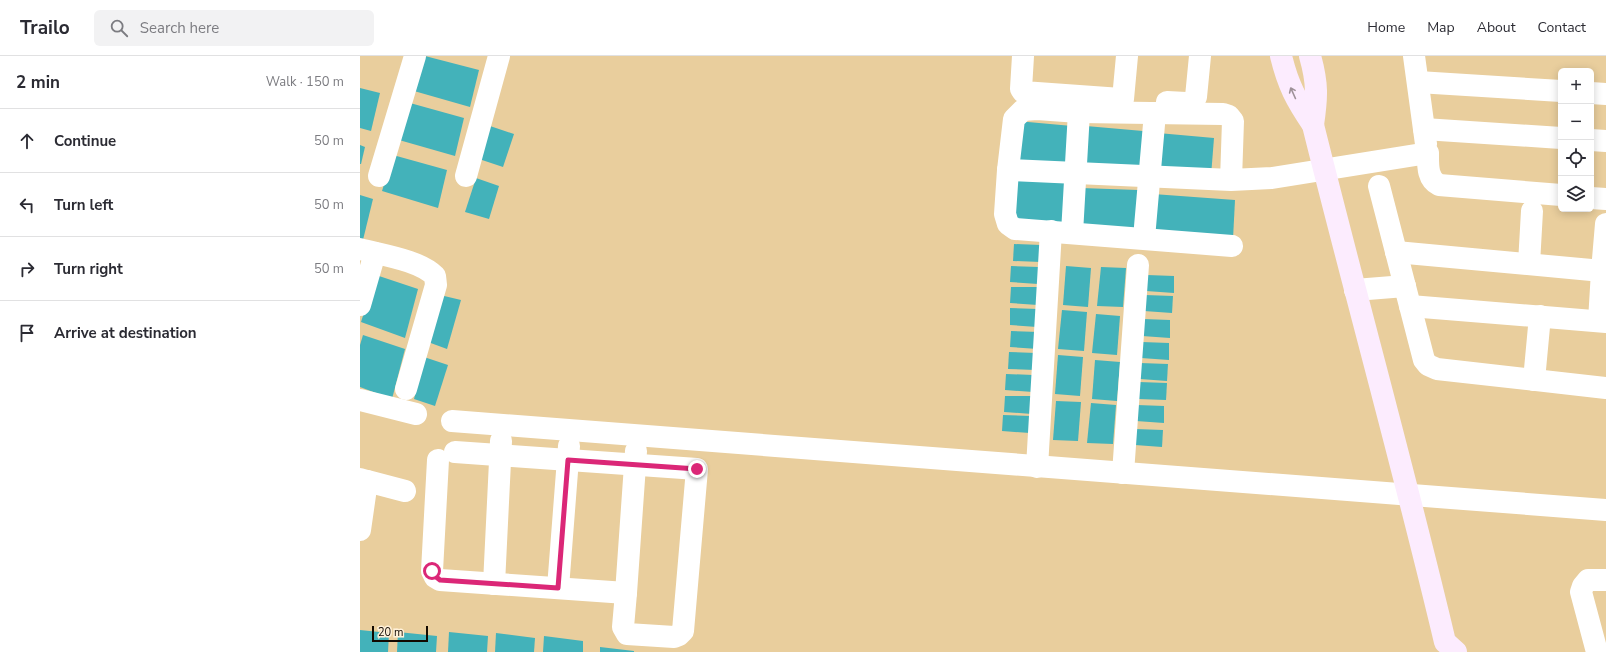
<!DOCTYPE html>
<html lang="en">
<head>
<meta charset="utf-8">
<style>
	body { margin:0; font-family:"Nunito Sans",sans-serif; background:#f2f2f3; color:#2b2b33 }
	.controls { position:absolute; right:12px; top:12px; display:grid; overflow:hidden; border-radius:6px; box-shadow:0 2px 10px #0003 }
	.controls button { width:36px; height:36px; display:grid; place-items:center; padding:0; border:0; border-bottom:1px solid #e1e1e2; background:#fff; color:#2b2b33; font:20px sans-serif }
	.scale { position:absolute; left:12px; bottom:10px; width:56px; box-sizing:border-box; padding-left:4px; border:2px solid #120900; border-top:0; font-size:11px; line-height:14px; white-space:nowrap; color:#120900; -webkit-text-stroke:3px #fff1d9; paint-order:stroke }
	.stop { position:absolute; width:12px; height:12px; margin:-9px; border:3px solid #db2777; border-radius:50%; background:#fff }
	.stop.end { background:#db2777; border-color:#fff; box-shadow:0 1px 4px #0008 }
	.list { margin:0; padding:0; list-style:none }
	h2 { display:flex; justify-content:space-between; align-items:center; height:52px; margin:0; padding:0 16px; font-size:17px }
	h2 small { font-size:13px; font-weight:400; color:#7c7c81 }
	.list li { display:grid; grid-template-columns:26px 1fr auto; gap:12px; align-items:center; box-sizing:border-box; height:64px; padding:0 16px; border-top:1px solid #e1e1e2 }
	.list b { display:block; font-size:15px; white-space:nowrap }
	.list em { font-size:13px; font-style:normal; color:#7c7c81 }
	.icon { flex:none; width:22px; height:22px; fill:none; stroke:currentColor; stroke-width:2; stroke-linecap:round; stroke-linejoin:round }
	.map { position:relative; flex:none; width:1246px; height:596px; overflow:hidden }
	header { display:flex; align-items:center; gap:24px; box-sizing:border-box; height:56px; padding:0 20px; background:#fff; border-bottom:1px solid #e1e1e2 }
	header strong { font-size:19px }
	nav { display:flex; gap:22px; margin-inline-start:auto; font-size:14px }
	.search { width:280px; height:36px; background:#f2f2f3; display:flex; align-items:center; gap:10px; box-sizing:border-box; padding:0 14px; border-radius:6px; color:#7c7c81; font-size:15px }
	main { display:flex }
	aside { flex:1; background:#fff }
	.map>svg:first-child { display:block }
	.building { fill:#43b2ba }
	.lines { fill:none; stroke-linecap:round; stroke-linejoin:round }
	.street { stroke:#fff; stroke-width:22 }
	.secondary { stroke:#fcecfe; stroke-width:22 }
	.oneway { stroke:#9e9198 }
	.route { stroke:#db2777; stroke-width:5 }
</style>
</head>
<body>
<header>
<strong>Trailo</strong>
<div class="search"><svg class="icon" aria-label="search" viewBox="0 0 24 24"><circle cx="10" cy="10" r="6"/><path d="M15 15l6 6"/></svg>Search here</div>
<nav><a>Home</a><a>Map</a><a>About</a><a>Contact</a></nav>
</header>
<main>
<aside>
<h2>2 min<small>Walk · 150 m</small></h2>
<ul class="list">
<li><svg class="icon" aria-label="ahead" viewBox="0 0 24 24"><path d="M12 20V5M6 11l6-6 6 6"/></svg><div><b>Continue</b></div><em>50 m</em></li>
<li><svg class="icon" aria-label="left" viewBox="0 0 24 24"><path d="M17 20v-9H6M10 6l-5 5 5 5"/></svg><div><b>Turn left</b></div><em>50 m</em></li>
<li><svg class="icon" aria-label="right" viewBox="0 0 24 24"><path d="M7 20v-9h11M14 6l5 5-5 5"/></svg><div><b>Turn right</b></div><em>50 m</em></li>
<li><svg class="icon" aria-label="arrive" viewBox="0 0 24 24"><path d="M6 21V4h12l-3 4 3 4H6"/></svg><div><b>Arrive at destination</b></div></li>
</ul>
</aside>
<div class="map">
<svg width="1246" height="596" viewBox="0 0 1246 596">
	<rect width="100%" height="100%" fill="#e9ce9d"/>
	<g class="building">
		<path d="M 65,0 L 119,14 L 110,51 L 54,35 Z"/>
		<path d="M 0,32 L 20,37 L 11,75 L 0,72 Z"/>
		<path d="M 50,47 L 104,62 L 95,100 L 39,84 Z"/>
		<path d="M 657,65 L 712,70 L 711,111 L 654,106 Z"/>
		<path d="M 130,70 L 154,78 L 143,111 L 119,103 Z"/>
		<path d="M 726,70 L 783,75 L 780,113 L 724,108 Z"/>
		<path d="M 798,77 L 854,82 L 851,120 L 795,115 Z"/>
		<path d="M 0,89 L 5,91 L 1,108 L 0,108 Z"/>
		<path d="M 33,99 L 87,114 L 78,152 L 22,135 Z"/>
		<path d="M 116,122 L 139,130 L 129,163 L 105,156 Z"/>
		<path d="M 654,123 L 707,127 L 705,170 L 651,163 Z"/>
		<path d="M 721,132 L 778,134 L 775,176 L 719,170 Z"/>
		<path d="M 793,138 L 875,144 L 873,183 L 790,177 Z"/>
		<path d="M 0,139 L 13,143 L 2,188 L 0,187 Z"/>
		<path d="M 654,188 L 681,189 L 681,206 L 653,205 Z"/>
		<path d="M 651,210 L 679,211 L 678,228 L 650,226 Z"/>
		<path d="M 706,210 L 731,212 L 728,251 L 703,249 Z"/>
		<path d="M 741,211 L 766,212 L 763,251 L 737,250 Z"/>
		<path d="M 16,219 L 58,233 L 45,282 L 1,266 Z"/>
		<path d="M 787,219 L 814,220 L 814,237 L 786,235 Z"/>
		<path d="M 651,231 L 679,231 L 678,249 L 650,247 Z"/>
		<path d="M 80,239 L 101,244 L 87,293 L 68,286 Z"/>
		<path d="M 785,239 L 813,240 L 812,257 L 784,255 Z"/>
		<path d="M 650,252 L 678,253 L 677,271 L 650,269 Z"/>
		<path d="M 702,254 L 727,256 L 724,295 L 698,293 Z"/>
		<path d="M 736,258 L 760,260 L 757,299 L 732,297 Z"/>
		<path d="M 783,263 L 810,264 L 810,282 L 782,280 Z"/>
		<path d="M 651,275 L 679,276 L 678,293 L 650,291 Z"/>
		<path d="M 3,279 L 45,293 L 32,343 L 0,331 L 0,289 Z"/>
		<path d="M 782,286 L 809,287 L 809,304 L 781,302 Z"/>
		<path d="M 649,296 L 676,297 L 675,314 L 648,313 Z"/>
		<path d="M 698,299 L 723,301 L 720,340 L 695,338 Z"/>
		<path d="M 64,301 L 88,309 L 75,350 L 54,343 Z"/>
		<path d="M 735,304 L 760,306 L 757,345 L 732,343 Z"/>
		<path d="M 780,307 L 808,308 L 807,325 L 780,323 Z"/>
		<path d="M 646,318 L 673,319 L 673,336 L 645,334 Z"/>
		<path d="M 779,326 L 807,327 L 806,344 L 778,343 Z"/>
		<path d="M 645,340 L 672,340 L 672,358 L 644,356 Z"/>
		<path d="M 696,345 L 721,346 L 718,385 L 693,384 Z"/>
		<path d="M 731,347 L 756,349 L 753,388 L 727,387 Z"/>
		<path d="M 777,349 L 804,350 L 804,367 L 776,365 Z"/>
		<path d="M 643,359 L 671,360 L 670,377 L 642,375 Z"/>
		<path d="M 775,373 L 803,374 L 802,391 L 775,389 Z"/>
		<path d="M 0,574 L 29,577 L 28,596 L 0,596 Z"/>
		<path d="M 38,576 L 77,580 L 76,596 L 37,596 Z"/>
		<path d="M 89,576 L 128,580 L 127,596 L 88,596 Z"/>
		<path d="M 136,577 L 175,582 L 174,596 L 135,596 Z"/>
		<path d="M 184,580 L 223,585 L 223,596 L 183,596 Z"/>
		<path d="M 240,591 L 274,595 L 274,596 L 240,596 Z"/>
	</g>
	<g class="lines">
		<g class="street">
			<path d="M 663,0 L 661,33 L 663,36 L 761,43"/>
			<path d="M 1054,0 L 1066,88"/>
			<path d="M 1058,26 L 1201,35"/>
			<path d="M 1231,37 L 1246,38"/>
			<path d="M 763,43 L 767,0"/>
			<path d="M 807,46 L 826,47 L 833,46 L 836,41 L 840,0"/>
			<path d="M 1064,73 L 1201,82"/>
			<path d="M 1231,84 L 1246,85"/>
			<path d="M 648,114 L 645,158 L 648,168 L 655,173 L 872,190"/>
			<path d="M 19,120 L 55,0"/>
			<path d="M 106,120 L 139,0"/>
			<path d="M 871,124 L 873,65 L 869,60 L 863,58 L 719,56 L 677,53 L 663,54 L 654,63 L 648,114 L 871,124 L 912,122 L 1068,97 C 1068,109 1067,123 1079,129 L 1201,139"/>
			<path d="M 1019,130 L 1064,304 L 1068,309 L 1077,313 L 1246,332"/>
			<path d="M 1231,142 L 1246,143"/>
			<path d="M 712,177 L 719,56"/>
			<path d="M 784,182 L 795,57"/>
			<path d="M 0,193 C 22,199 59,204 75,220 L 76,229 L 46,333"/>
			<path d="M 1036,196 L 1242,215 L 1246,168"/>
			<path d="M 1169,208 L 1172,155"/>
			<path d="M 995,234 L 1045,230"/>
			<path d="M 0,249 L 15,197"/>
			<path d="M 1050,250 L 1246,266"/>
			<path d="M 1239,265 L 1242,215"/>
			<path d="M 1174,324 L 1180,260"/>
			<path d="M 0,344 L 56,358"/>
			<path d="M 92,365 L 1246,454"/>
			<path d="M 78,404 L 72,515 L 75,521 L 80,524 L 266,537 L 263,571 L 267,578 L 314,581 L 319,579 L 323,575 L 337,413 L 95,396"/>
			<path d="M 677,411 L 691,175"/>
			<path d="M 763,417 L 778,209"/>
			<path d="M 0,423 L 7,425 L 0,474"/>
			<path d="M 7,425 L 45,435"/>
			<path d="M 134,528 L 141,385"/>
			<path d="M 198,532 L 209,390"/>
			<path d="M 266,537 L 276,395"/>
			<path d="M 1237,596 L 1221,536 L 1223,530 L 1228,524 L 1246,524"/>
		</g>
		<g class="secondary">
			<path d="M 921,0 C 928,29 936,44 953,69 C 996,242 1044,413 1085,586 L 1096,596"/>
			<path d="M 950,0 C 958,28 957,42 953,69"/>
		</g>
	</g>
	<defs><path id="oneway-shaft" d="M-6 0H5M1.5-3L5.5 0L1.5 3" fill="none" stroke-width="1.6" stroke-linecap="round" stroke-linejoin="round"/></defs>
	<use class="oneway" href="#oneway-shaft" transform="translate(933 37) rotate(-114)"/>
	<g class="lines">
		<path class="route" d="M 72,515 L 75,520 L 80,524 L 198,532 L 208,404 L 337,413"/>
	</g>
</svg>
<div class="controls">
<button>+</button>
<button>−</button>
<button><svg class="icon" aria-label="locate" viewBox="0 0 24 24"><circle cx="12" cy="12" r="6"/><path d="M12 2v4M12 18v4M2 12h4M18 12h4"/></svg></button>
<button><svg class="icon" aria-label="layers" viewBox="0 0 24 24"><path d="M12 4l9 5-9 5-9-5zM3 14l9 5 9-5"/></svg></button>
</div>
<div class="scale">20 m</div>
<div class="stop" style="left:72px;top:515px"></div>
<div class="stop end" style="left:337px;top:413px"></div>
</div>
</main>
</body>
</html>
